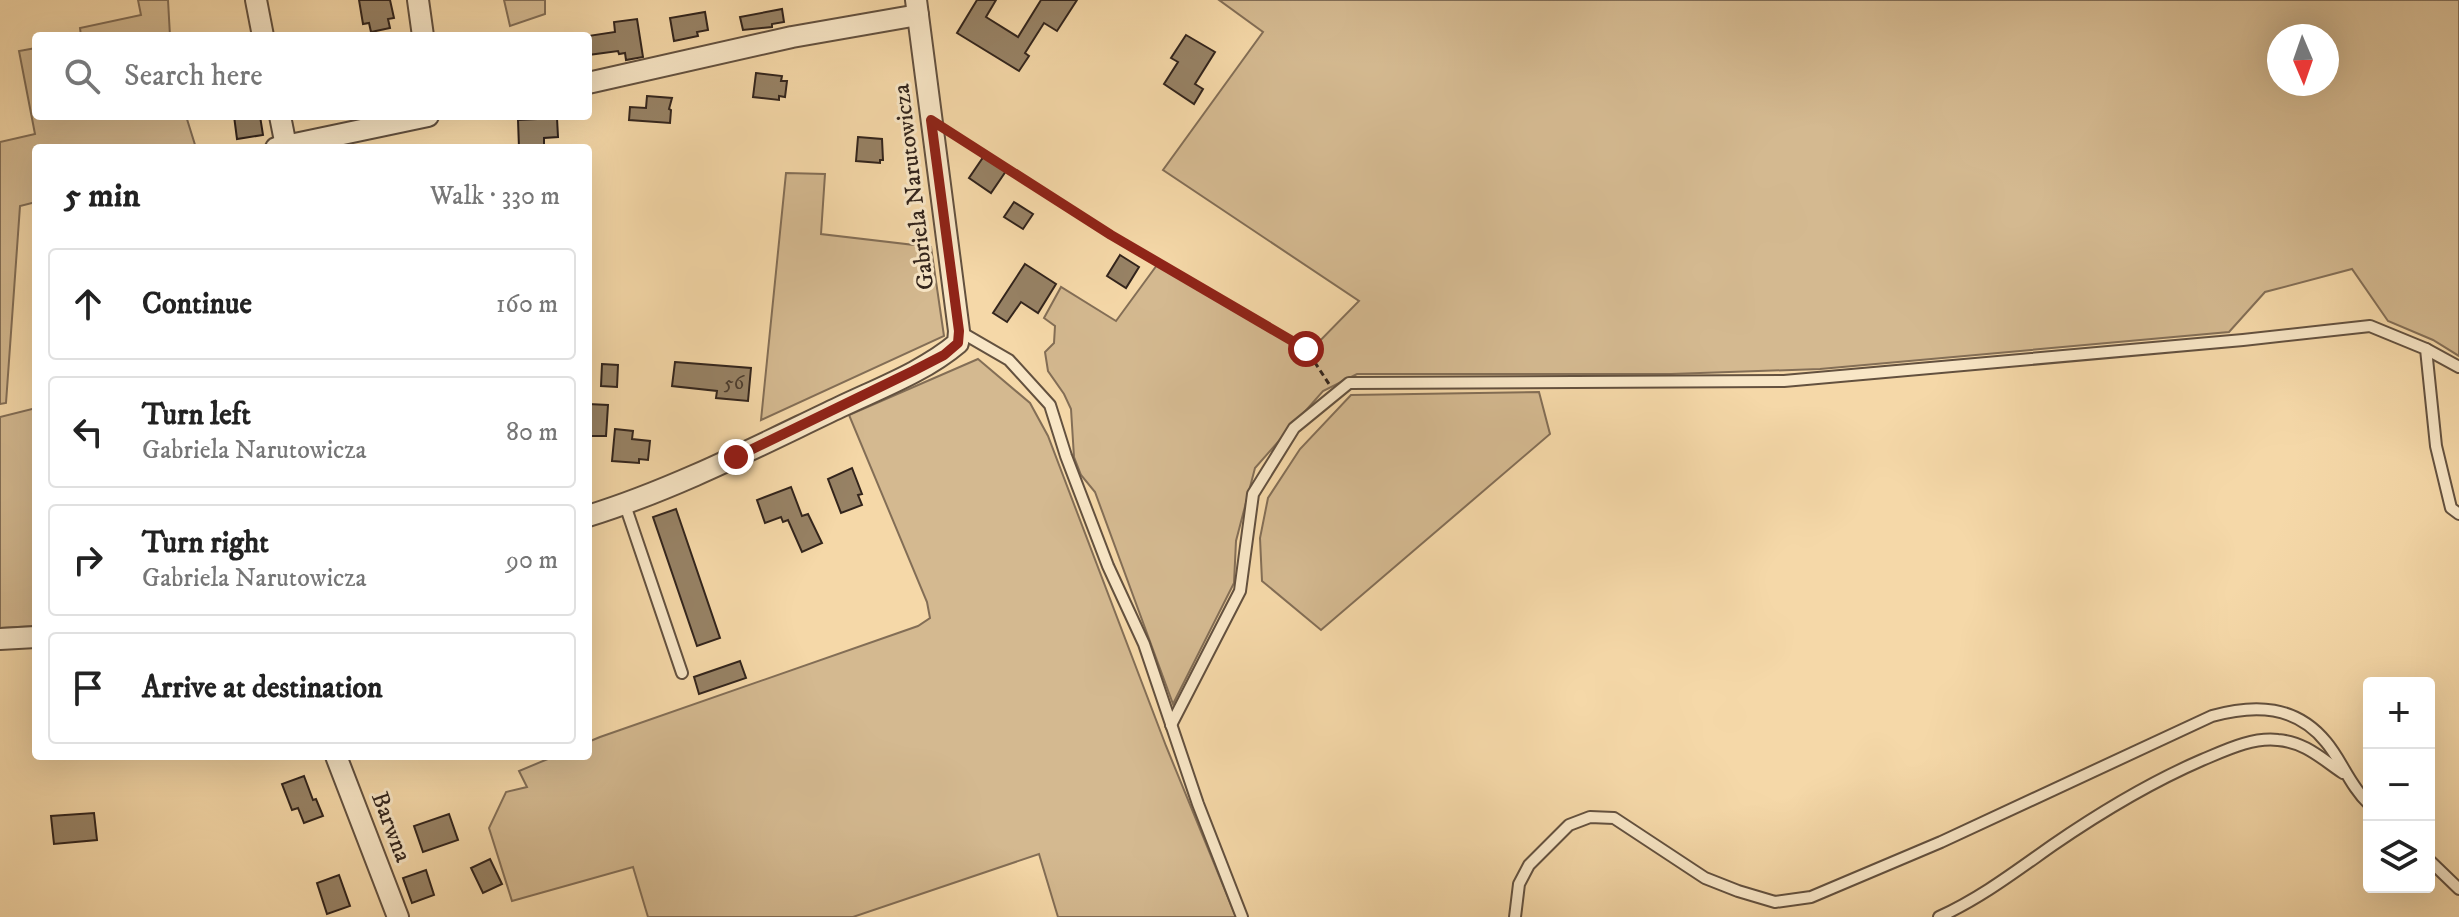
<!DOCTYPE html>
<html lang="en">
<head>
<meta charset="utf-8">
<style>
	body { margin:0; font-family:"IM FELL DW Pica",serif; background:#f2f2f2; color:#222 }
	.controls { position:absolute; right:24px; bottom:24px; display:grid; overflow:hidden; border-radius:8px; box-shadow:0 8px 32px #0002 }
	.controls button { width:72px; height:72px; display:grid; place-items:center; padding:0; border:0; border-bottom:2px solid #e0e0e0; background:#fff; color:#222; font:40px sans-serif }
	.compass { position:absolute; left:2267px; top:24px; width:72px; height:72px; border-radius:50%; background:#fff; box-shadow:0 8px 32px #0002; rotate:178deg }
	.stop { position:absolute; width:24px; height:24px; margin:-18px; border:6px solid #8f2418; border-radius:50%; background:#fff }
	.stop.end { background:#8f2418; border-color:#fff; box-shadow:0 2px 8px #0008 }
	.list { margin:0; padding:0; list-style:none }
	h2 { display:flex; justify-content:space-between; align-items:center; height:104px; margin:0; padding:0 32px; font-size:34px }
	h2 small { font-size:26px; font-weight:400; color:#767676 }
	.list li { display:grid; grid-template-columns:52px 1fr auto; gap:24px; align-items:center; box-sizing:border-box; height:112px; margin:0 16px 16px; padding:0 16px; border:2px solid #e0e0e0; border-radius:8px }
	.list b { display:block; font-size:30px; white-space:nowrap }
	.list p { margin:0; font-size:26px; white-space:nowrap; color:#767676 }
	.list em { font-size:26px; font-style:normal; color:#767676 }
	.icon { flex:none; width:44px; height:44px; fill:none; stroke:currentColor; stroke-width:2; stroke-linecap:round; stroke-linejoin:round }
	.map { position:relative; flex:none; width:2459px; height:917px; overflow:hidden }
	.search { position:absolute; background:#fff; box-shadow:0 8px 32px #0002; left:32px; top:32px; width:560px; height:88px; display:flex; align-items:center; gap:20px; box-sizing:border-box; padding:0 28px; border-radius:8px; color:#767676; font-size:30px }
	.panel { position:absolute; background:#fff; box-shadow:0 8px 32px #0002; left:32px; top:144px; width:560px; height:616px; border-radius:8px }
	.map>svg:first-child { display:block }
	.green { fill:#d4b990; stroke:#836e56; stroke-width:2; fill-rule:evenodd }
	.building { fill:#978265; stroke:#32241c; stroke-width:2 }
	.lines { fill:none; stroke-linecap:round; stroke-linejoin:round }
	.service-casing { stroke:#63513f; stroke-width:14 }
	.minor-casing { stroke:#63513f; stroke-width:24 }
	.path { stroke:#32241c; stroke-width:3; stroke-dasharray:6 4; stroke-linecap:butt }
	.service { stroke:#f8e6c6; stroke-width:10 }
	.minor { stroke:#f8e6c6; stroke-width:20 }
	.route { stroke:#8f2418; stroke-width:10 }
	.labels { text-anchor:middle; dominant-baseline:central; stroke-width:6; stroke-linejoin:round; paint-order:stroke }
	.number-label { font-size:20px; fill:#4b3c2e }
	.street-label { font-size:24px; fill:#32241c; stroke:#f8e6c6 }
</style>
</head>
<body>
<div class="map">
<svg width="2459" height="917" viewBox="0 0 2459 917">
	<rect width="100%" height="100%" fill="#f5d8a8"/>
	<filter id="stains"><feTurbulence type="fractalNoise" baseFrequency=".0025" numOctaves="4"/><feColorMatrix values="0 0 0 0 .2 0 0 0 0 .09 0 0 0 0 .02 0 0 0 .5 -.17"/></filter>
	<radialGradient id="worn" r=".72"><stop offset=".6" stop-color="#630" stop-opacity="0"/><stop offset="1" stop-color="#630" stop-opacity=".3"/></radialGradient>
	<g class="green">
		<path d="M 138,0 L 168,0 L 170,36 L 81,36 L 80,28 L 141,15 Z"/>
		<path d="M 504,0 L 545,0 L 545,14 L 510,26 Z"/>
		<path d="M 1219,0 L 2459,0 L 2459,356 L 2433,340 L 2388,321 L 2352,269 L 2265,292 L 2229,332 L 1820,369 L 1671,374 L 1357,374 L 1323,391 L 1255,468 L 1236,541 L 1234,583 L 1173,704 L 1095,492 L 1081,475 L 1074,457 L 1071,409 L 1064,394 L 1048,371 L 1045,352 L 1054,343 L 1055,326 L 1044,318 L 1061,287 L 1116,321 L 1157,265 L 1308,353 L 1359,301 L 1163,170 L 1263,32 ZM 2279,36 L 2327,36 L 2327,84 L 2279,84 Z"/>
		<path d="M 36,48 L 36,116 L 186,116 L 196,148 L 36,148 L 36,202 L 20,206 L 6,403 L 0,404 L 0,142 L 35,134 L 19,51 Z"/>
		<path d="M 786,173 L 825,174 L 821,234 L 931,247 L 944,336 L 761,420 Z"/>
		<path d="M 978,359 L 1030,403 L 1048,436 L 1166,746 L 1236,917 L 1058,917 L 1039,854 L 853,917 L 648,917 L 633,867 L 512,901 L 489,828 L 506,792 L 527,787 L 519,771 L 555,756 L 588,756 L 588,742 L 600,737 L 918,626 L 930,618 L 927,602 L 849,415 Z"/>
		<path d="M 1539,392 L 1550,434 L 1321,630 L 1262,581 L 1260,538 L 1268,498 L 1300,449 L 1351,395 Z"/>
		<path d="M 36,408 L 36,626 L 0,628 L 0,417 Z"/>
	</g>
	<g class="building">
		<path d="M 359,0 L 390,0 L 394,18 L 388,19 L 390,28 L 371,32 L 369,23 L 363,24 Z"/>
		<path d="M 977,0 L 996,0 L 986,17 L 1018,37 L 1041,0 L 1077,0 L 1057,31 L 1044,23 L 1025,53 L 1029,56 L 1019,71 L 957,33 Z"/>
		<path d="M 782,9 L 784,22 L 772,24 L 772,27 L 743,30 L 740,17 Z"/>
		<path d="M 705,12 L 708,30 L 697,32 L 698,36 L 674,41 L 670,18 Z"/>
		<path d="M 637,19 L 643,57 L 626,60 L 625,53 L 619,54 L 618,51 L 588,55 L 588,36 L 615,32 L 614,22 Z"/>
		<path d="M 1186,35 L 1215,52 L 1195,84 L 1203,89 L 1194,104 L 1164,84 L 1178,62 L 1171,58 Z"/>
		<path d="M 756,73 L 782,76 L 781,81 L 787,81 L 785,97 L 779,96 L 779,100 L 753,97 Z"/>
		<path d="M 647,96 L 672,98 L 669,109 L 671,110 L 670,123 L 629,120 L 630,107 L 646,108 Z"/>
		<path d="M 234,116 L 260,116 L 263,135 L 237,139 Z"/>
		<path d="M 557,118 L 558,137 L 544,138 L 544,148 L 519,148 L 518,120 Z"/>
		<path d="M 858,137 L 882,139 L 883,160 L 880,160 L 880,163 L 856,161 Z"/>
		<path d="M 984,156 L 1006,171 L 991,193 L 969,178 Z"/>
		<path d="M 1014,202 L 1033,214 L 1023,229 L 1004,217 Z"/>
		<path d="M 1120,255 L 1139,267 L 1126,288 L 1107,276 Z"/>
		<path d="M 1025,264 L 1056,284 L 1038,313 L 1021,302 L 1007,322 L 993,313 Z"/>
		<path d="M 675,362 L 751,368 L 748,401 L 716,398 L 717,391 L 672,386 Z"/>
		<path d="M 602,364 L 618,365 L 617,387 L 601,386 Z"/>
		<path d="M 588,404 L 608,405 L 606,436 L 588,436 Z"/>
		<path d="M 615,429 L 633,431 L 632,439 L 650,441 L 648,460 L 639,459 L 639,463 L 612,461 Z"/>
		<path d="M 852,468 L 862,494 L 858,495 L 862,505 L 841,513 L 828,479 Z"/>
		<path d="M 791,487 L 802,516 L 808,514 L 822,543 L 802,552 L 788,520 L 783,522 L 781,517 L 765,523 L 757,500 Z"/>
		<path d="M 676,509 L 720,638 L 697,646 L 653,517 Z"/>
		<path d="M 740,661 L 746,678 L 699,694 L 694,677 Z"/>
		<path d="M 304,776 L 313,800 L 316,799 L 323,816 L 304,823 L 298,808 L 292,810 L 282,784 Z"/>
		<path d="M 94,813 L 97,840 L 54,844 L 51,816 Z"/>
		<path d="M 449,814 L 458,840 L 423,852 L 414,826 Z"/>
		<path d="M 490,859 L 502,884 L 483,893 L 471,868 Z"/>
		<path d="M 426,870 L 434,895 L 412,903 L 403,878 Z"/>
		<path d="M 339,875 L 350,906 L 327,914 L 317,883 Z"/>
	</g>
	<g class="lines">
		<defs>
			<g id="service">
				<path d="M 959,331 L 1009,360 L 1050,405 L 1066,456 L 1108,566 L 1144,644 L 1198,804 L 1242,917"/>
				<path d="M 2426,349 L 2459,367"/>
				<path d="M 625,505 L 682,673"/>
				<path d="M 1171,725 L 1240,591 L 1253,494 L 1294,428 L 1349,383 L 1784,381 L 2243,340 L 2370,326 L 2426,349 L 2436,446 L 2451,508 L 2459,514"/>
				<path d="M 2429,860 L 2459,889"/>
				<path d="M 1515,917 L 1519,884 L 1529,865 L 1569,825 L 1590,817 L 1614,818 L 1705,878 L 1738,891 L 1775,902 L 1811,897 L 1941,842 L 2212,716 C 2255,704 2296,705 2326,742 C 2342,761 2350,786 2369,804"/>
				<path d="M 1939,917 C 1981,898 2016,871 2053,845 C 2101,812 2149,783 2202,760 C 2226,750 2252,737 2278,740 C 2305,742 2322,759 2343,773"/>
			</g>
			<g id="minor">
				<path d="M 256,0 L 263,36"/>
				<path d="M 418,0 L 423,36"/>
				<path d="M 588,83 L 792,37 L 918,15"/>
				<path d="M 280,116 L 286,146"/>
				<path d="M 276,148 L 428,116"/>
				<path d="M 588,516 C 675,489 758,446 840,407 C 880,388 925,371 958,343 L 959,331 L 916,0"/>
				<path d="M 0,639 L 36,637"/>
				<path d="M 336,756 L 398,917"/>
			</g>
		</defs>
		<use href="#service" class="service-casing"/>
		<use href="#minor" class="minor-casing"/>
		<path class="path" d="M 952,134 L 1111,235 L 1306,349 L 1329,384"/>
		<use href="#service" class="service"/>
		<use href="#minor" class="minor"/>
	</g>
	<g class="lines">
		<path class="route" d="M 736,457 L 913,371 L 944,355 L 958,343 L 959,331 L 931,120 L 1111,235 L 1306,349"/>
	</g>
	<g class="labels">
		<g class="number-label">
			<text x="734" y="383">56</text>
		</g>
		<g class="street-label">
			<text transform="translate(914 187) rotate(-97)">Gabriela Narutowicza</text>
			<text transform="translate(391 827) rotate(69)">Barwna</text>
		</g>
	</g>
	<rect width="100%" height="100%" filter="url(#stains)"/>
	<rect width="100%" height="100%" fill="url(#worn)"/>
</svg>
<div class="controls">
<button>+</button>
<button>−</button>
<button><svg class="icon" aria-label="layers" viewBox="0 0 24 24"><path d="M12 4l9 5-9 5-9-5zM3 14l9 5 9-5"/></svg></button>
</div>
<svg class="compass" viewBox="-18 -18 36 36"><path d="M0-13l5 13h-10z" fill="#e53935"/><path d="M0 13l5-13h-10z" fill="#767676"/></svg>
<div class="stop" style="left:1306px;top:349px"></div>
<div class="stop end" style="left:736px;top:457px"></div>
<div class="search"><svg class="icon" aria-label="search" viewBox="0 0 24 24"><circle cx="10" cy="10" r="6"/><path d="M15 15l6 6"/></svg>Search here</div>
<section class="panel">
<h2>5 min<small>Walk · 330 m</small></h2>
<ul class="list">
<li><svg class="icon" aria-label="ahead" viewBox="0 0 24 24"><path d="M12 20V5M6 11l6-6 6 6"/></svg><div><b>Continue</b></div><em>160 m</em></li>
<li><svg class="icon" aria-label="left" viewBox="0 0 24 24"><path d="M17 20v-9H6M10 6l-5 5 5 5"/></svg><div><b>Turn left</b><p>Gabriela Narutowicza</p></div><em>80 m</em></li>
<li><svg class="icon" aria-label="right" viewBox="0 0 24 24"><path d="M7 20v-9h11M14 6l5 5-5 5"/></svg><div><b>Turn right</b><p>Gabriela Narutowicza</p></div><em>90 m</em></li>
<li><svg class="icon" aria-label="arrive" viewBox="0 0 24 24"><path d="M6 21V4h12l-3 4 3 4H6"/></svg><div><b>Arrive at destination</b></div></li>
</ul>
</section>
</div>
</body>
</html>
